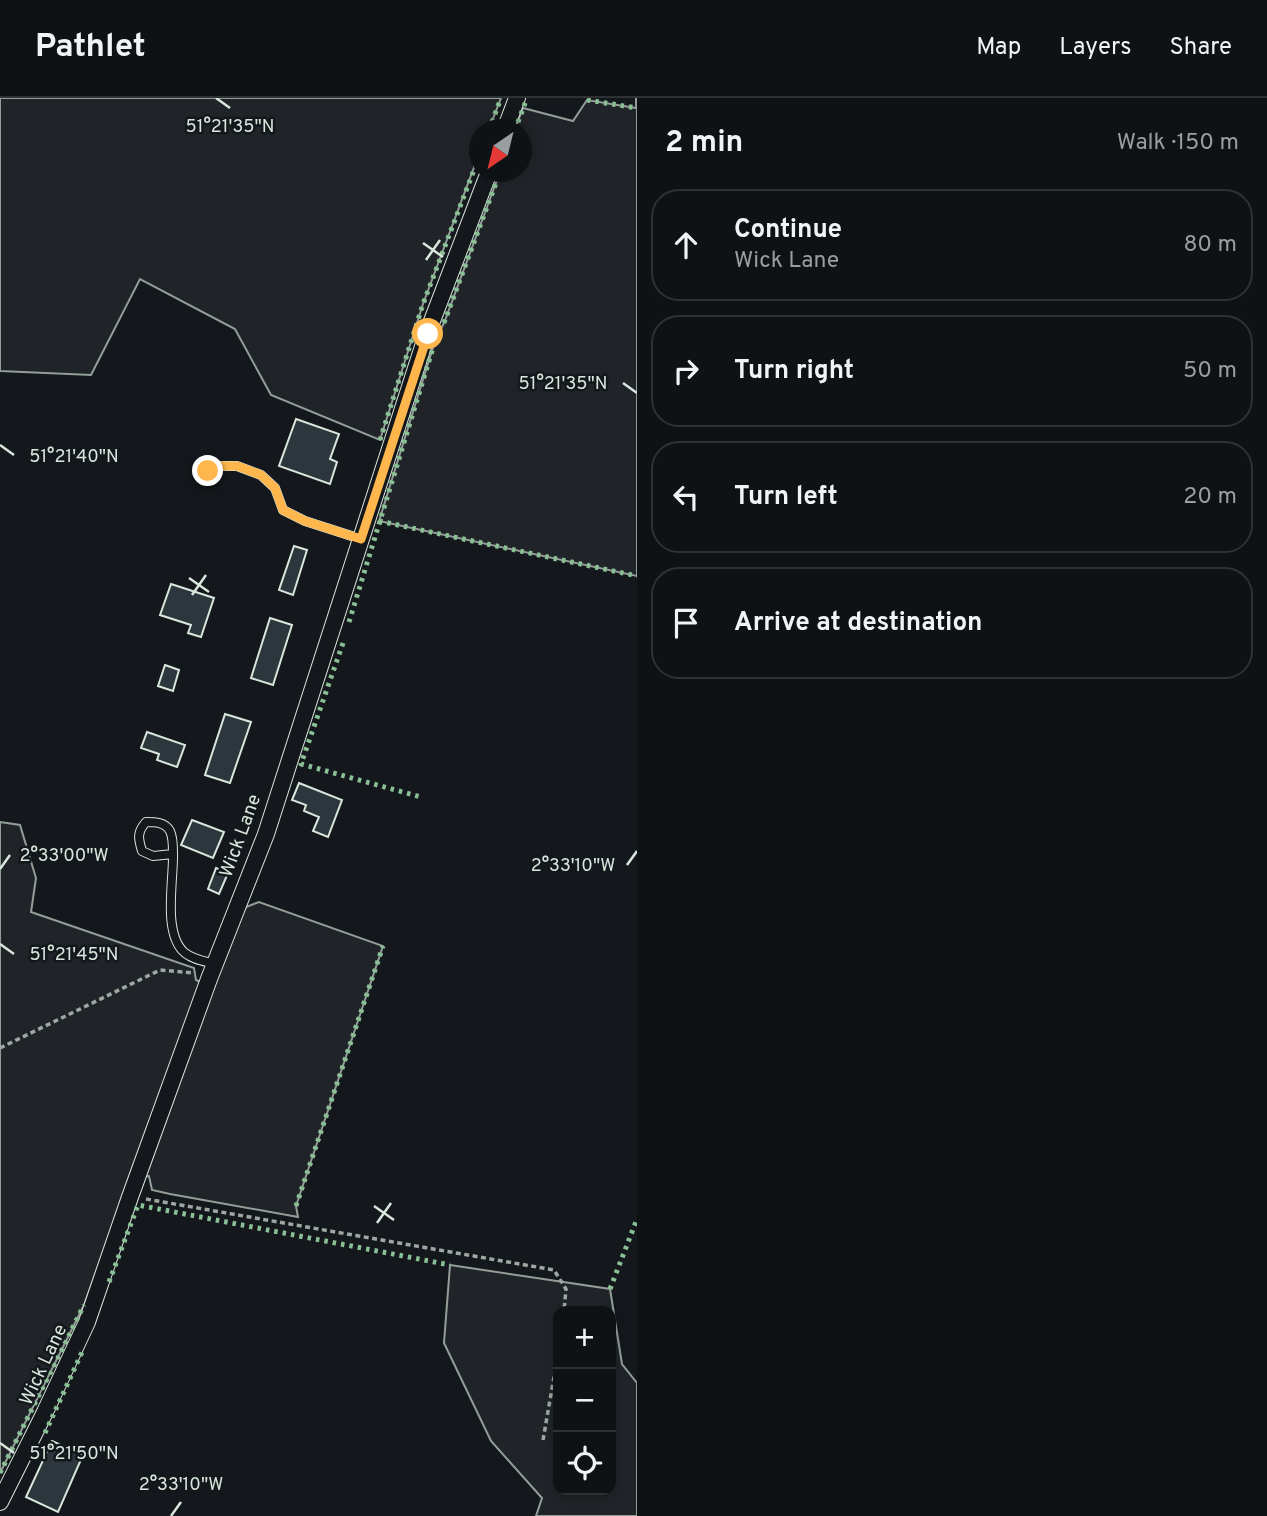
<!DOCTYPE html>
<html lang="en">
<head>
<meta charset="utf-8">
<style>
	body { margin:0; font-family:Overpass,sans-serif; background:#181b1e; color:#f1f3f6 }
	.controls { position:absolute; right:21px; bottom:21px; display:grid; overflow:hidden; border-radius:14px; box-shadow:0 4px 10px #0003 }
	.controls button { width:63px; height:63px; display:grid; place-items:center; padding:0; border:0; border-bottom:2px solid #2f3234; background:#0f1215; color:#f1f3f6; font:35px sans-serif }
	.compass { position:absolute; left:469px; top:21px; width:63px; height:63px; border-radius:50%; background:#0f1215; box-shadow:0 4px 10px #0003; rotate:215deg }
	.stop { position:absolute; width:21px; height:21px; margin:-16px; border:5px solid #ffb74d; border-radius:50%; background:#fff }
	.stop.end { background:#ffb74d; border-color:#fff; box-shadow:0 2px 7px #0008 }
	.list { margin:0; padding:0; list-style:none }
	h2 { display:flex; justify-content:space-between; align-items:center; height:91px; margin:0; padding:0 28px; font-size:30px }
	h2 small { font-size:23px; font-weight:400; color:#9b9ea0 }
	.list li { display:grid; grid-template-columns:46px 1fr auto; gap:21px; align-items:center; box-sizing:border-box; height:112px; margin:0 14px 14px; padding:0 14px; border:2px solid #2f3234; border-radius:28px }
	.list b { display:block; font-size:26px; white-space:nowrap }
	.list p { margin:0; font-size:23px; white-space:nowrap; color:#9b9ea0 }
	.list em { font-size:23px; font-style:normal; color:#9b9ea0 }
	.icon { flex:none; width:38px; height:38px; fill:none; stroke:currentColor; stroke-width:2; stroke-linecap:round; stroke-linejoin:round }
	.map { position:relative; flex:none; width:637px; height:1418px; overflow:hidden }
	header { display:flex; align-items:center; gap:42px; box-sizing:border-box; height:98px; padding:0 35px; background:#0f1215; border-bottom:2px solid #2f3234 }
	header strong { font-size:33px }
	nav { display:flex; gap:38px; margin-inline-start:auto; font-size:24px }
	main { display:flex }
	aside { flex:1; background:#0f1215 }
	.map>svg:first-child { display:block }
	.green { fill:#202428; stroke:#939e99; stroke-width:2; fill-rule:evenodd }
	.building { fill:#2c363c; stroke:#d8e6dc; stroke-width:2 }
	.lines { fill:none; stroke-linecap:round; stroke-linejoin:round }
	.service-casing { stroke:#d8e6dc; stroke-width:10 }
	.minor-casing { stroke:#d8e6dc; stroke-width:18 }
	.path { stroke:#9da8a2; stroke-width:3.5; stroke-dasharray:5 3.5; stroke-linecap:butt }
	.service { stroke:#14181c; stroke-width:8 }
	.minor { stroke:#14181c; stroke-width:16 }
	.hedge { stroke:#8ac095; stroke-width:5; stroke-dasharray:3.5 5; stroke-linecap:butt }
	.route { stroke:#ffb74d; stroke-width:9 }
	.ticks { fill:none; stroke:#d8e6dc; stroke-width:2.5 }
	.labels { text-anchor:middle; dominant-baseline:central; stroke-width:5; stroke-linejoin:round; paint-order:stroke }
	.street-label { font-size:19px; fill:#d8e6dc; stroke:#14181c }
	.ticks-label { font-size:18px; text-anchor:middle; fill:#d8e6dc; stroke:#14181c; stroke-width:5; stroke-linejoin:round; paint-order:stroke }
</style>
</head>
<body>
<header>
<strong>Pathlet</strong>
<nav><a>Map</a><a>Layers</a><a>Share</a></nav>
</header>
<main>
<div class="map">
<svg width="637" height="1418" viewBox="0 0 637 1418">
	<rect width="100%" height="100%" fill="#14181c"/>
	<g class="green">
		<path d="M 0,0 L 501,0 L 489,31 L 480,32 L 479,56 L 423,206 L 380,342 L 271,297 L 235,231 L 140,181 L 91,277 L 0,273 Z"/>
		<path d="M 636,0 L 637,0 L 637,478 L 379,423 L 436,240 L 444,225 L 500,74 L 522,74 L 522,32 L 515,31 L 523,10 L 573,23 L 587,2 L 636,10 Z"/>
		<path d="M 0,724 L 20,727 L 36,780 L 31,814 L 194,870 L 196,882 L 200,884 L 246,809 L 259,804 L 383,848 L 296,1108 L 298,1119 L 170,1096 L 152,1092 L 149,1078 L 130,1080 L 84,1207 L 0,1375 Z"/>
		<path d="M 450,1167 L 610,1191 L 622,1266 L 637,1285 L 637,1418 L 536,1418 L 542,1400 L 491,1343 L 444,1245 ZM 558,1213 L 611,1213 L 611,1392 L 558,1392 Z"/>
	</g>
	<g class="building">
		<path d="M 296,321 L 339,336 L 330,361 L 337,364 L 330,386 L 279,368 Z"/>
		<path d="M 294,448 L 307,452 L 293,497 L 279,492 Z"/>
		<path d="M 171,486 L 214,500 L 201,539 L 188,535 L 191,527 L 160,517 Z"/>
		<path d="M 270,520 L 292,527 L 273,587 L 251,580 Z"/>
		<path d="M 165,567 L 179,572 L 173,593 L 158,588 Z"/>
		<path d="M 225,616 L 251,624 L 230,685 L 205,677 Z"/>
		<path d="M 147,634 L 185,647 L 177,669 L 157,662 L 159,656 L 141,650 Z"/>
		<path d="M 299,685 L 342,702 L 328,739 L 313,733 L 319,719 L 304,713 L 306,707 L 292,702 Z"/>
		<path d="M 192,722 L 224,734 L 213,760 L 181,747 Z"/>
		<path d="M 216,770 L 228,775 L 219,796 L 208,791 Z"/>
		<path d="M 52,1343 L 83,1357 L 58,1414 L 26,1399 Z"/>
	</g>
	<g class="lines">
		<defs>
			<g id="service">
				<path d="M 207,373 L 219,368 L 237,368 L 261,377 L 275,390 L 283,412 L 305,423 L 361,441"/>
				<path d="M 173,756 L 153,758 L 142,753 C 138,740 137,734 146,724 C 155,724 165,724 170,733 C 173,739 173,748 173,755 C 174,781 162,836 185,855 C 194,862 204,863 215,866"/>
			</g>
			<g id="minor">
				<path d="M 505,32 L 517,0"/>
				<path d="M 0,1404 L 45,1314 L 87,1224 L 130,1099 L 209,881 L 266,736 L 427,236 L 489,74"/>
			</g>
		</defs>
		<use href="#service" class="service-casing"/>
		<use href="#minor" class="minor-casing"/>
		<g class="path">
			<path d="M 0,950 L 160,872 L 194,875"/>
			<path d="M 146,1101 L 554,1172 L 566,1191 L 564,1213"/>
			<path d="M 543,1342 L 558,1256"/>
		</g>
		<use href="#service" class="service"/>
		<use href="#minor" class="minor"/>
		<g class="hedge">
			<path d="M 587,2 L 637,10"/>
			<path d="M 489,32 L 501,0"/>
			<path d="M 515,32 L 527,0"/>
			<path d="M 444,225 L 500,74"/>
			<path d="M 380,342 L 423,206 L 480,56"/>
			<path d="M 379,423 L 637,478"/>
			<path d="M 349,524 L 436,240"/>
			<path d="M 343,545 L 301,666 L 421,699"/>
			<path d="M 296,1108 L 383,848"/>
			<path d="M 109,1184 L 138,1107 L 450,1167"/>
			<path d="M 610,1191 L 637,1121"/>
			<path d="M 45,1335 L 83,1252"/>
			<path d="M 0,1375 L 84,1207"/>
		</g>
	</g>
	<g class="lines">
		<path class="route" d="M 208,373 L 219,368 L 237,368 L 261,377 L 275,390 L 283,412 L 305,423 L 361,441 L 428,236"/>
	</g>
	<path class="ticks" d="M 216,0 L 230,10M 423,145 L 443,159M 426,162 L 440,142M 623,285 L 637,295M 0,347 L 14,357M 189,480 L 209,494M 192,497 L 206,477M 627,767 L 637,753M 0,771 L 10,757M 0,846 L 14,856M 374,1108 L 394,1122M 377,1125 L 391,1105M 0,1345 L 14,1355M 171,1418 L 181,1404"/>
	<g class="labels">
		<g class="street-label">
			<text transform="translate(241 738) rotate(-70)">Wick Lane</text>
			<text transform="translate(44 1267) rotate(-65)">Wick Lane</text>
		</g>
	</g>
	<g class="ticks-label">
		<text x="230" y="34">51°21'35"N</text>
		<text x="563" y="291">51°21'35"N</text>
		<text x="74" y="364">51°21'40"N</text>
		<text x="64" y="763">2°33'00"W</text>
		<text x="573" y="773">2°33'10"W</text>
		<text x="74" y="862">51°21'45"N</text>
		<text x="74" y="1361">51°21'50"N</text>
		<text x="181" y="1392">2°33'10"W</text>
	</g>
</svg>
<div class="controls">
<button>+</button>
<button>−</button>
<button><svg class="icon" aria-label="locate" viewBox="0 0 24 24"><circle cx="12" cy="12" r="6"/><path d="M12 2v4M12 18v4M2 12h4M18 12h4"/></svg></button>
</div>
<svg class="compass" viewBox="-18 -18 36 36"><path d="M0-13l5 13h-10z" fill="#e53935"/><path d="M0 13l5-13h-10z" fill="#9b9ea0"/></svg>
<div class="stop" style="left:428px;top:236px"></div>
<div class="stop end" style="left:208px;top:373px"></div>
</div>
<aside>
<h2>2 min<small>Walk · 150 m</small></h2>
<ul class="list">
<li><svg class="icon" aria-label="ahead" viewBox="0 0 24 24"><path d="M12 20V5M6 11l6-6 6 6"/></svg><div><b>Continue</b><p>Wick Lane</p></div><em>80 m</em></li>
<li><svg class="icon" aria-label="right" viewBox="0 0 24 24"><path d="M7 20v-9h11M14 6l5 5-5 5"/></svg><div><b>Turn right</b></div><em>50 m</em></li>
<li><svg class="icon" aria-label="left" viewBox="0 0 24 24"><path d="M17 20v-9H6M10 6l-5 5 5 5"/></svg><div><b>Turn left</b></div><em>20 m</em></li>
<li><svg class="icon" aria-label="arrive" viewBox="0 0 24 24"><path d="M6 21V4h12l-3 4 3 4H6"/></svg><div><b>Arrive at destination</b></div></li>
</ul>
</aside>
</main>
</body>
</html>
